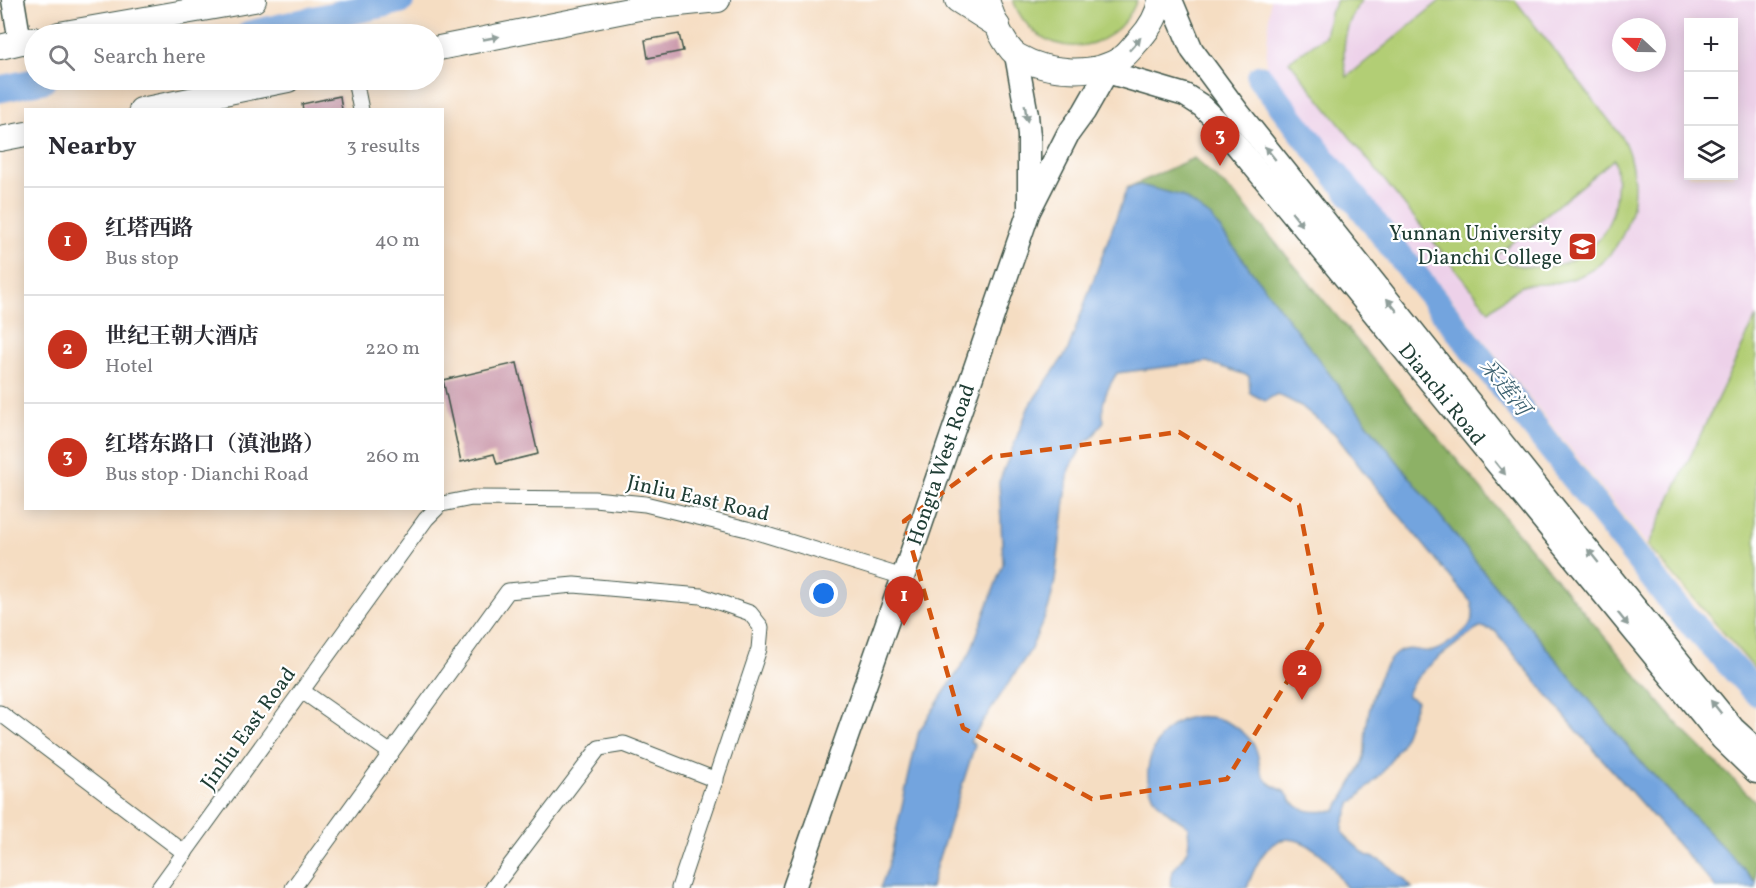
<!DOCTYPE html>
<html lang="en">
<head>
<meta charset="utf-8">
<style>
	body { margin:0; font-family:Vollkorn,"Noto Serif SC",serif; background:#f2f2f3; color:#2b2b33 }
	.controls { position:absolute; right:18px; top:18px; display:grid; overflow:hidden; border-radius:0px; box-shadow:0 3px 15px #0003 }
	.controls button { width:54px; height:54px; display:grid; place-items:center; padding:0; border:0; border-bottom:2px solid #e1e1e2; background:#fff; color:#2b2b33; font:30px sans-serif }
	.compass { position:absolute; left:1612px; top:18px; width:54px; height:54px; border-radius:50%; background:#fff; box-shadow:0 3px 15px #0003; rotate:292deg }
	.you { position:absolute; left:824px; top:594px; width:21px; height:21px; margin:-15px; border:4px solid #fff; border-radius:50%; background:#1a73e8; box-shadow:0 0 0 9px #1a73e833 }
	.badge { display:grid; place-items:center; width:39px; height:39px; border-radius:50%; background:#c8321e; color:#fff; font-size:20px; font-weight:700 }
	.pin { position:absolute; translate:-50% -50px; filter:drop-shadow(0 2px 3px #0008) }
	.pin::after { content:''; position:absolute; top:32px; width:21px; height:18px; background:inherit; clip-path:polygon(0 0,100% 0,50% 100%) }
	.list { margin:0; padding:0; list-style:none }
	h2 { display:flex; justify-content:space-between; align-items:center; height:78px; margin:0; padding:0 24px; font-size:26px }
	h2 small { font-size:20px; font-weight:400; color:#7c7c81 }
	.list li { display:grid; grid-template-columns:39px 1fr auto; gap:18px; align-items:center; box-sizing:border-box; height:108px; padding:0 24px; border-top:2px solid #e1e1e2 }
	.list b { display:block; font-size:22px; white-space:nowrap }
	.list p { margin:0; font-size:20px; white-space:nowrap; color:#7c7c81 }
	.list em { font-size:20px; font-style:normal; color:#7c7c81 }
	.icon { flex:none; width:33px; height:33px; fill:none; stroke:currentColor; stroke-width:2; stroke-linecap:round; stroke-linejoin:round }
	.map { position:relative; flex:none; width:1756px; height:888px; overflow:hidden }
	.search { position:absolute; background:#fff; box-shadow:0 3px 15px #0003; left:24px; top:24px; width:420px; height:66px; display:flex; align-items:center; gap:15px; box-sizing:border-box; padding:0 21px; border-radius:33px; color:#7c7c81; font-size:22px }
	.panel { position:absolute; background:#fff; box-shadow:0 3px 15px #0003; left:24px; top:108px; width:420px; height:402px; border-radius:0px }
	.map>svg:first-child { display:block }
	.built { fill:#edd1e9; fill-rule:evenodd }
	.green { fill:#b2ce74; stroke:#688654; stroke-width:1.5; fill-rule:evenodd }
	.forest { fill:#8db166; stroke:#56774d; stroke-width:1.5 }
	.water { fill:#73a4de; stroke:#497089; stroke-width:1.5 }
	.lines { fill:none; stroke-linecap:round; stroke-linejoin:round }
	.river { stroke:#73a4de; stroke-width:27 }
	.building { fill:#ca98aa }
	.street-casing { stroke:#3f5549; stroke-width:17 }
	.secondary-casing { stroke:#3f5549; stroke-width:25 }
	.primary-casing { stroke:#3f5549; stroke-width:26 }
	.street { stroke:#fff; stroke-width:15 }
	.secondary { stroke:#fff; stroke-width:22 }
	.primary { stroke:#fff; stroke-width:24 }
	.oneway { fill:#8f9e9a }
	.marked { fill:none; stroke:#d45610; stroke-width:4.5; stroke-dasharray:12 8; stroke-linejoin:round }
	.labels { text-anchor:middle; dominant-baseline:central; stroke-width:4.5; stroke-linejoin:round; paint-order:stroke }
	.poi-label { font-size:21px; fill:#1f3d34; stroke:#fff; text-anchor:end }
	.street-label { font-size:21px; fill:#1f3d34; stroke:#fff }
	.water-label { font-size:22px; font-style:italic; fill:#3c6170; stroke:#fff }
</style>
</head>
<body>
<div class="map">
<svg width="1756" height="888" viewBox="0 0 1756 888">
	<rect width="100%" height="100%" fill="#fff"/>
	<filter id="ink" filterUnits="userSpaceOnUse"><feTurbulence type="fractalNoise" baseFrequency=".0167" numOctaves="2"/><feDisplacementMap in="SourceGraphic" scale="12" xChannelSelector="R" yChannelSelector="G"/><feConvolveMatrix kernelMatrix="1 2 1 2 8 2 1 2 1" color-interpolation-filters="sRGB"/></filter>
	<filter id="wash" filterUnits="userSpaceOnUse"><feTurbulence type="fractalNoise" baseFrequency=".008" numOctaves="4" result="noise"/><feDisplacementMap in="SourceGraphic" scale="24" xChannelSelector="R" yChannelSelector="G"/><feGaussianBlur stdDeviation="1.35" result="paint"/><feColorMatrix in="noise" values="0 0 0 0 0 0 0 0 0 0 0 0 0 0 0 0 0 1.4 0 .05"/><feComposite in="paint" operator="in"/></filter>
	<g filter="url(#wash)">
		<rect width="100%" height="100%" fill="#f5ddc2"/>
		<path class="built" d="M 1270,0 L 1756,0 L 1756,317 L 1648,546 L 1266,66 ZM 1688,22 L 1734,22 L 1734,176 L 1688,176 ZM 1621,27 L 1657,27 L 1657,63 L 1621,63 Z"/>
		<g class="green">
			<path d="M 1013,0 L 1137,0 C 1113,61 1035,62 1013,0 Z"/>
			<path d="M 1337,0 L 1362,0 C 1345,22 1340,50 1347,77 L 1441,0 L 1515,0 L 1622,137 C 1625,144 1629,152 1630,159 C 1642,201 1625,254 1584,274 C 1572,280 1558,283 1544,284 C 1537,285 1528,283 1522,286 C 1510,292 1499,303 1489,311 L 1289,61 L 1325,36 L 1330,13 ZM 1614,159 C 1618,172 1617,186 1615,200 C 1606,262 1546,280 1493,258 Z"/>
			<path d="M 1756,317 L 1756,670 L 1648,546 Z"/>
		</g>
		<path class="forest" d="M 1194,158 L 1239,199 L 1679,726 L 1756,802 L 1756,882 L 1638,759 L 1492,582 L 1353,405 L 1140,186 L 1127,188 Z"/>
		<path class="water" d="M 1140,185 L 1182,196 L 1211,217 L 1353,405 L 1492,582 L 1638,759 L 1756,882 L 1756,888 L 1716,888 L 1573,726 L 1495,631 L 1482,627 L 1476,630 C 1458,643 1411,674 1407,696 L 1417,701 L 1401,745 L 1382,773 L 1350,805 L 1343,825 L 1343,832 L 1347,838 L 1366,855 L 1382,861 L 1403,878 L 1412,888 L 1347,888 C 1337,878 1333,864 1322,855 C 1280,820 1261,848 1247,888 L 1171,887 C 1167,867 1184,864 1188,847 C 1190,840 1188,833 1188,826 C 1174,817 1160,809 1152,793 C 1139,768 1158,730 1182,720 C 1190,716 1201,716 1210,717 C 1227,719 1250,733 1256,750 C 1260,758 1258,768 1263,776 C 1268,785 1277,787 1285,792 C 1289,795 1290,800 1293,803 C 1305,814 1322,812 1336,810 C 1343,798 1362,768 1364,757 C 1366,748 1365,738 1366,729 C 1369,707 1378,667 1397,653 C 1408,645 1422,653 1433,651 C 1442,649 1466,632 1470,624 C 1475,617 1473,609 1471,602 L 1370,480 L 1335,434 L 1301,406 L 1277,394 L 1265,401 L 1250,393 L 1249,376 L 1207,362 L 1117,373 C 1108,387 1099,404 1104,421 L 1092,438 L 1086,441 L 1069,469 L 1055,581 L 1049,607 L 1030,651 L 970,741 L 975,745 L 936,867 L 931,888 L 880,888 L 888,867 L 919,731 L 970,653 L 1003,564 L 999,482 L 1029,406 L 1067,352 L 1127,188 Z"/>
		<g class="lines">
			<g class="river">
				<path d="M 250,34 L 401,0"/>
				<path d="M 1260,78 L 1675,606 L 1756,692"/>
				<path d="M 0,89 L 43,80"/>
			</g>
		</g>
		<g id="blocks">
			<g class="building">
				<path d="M 679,34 L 683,51 L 648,58 L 645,40 Z"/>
				<path d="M 340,96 L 342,110 L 303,110 L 302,104 Z"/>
				<path d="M 517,363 L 538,454 L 497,464 L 494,454 L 461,462 L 443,380 Z"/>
			</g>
		</g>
	</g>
	<g filter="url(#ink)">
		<use href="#blocks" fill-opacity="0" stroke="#3f5549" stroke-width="1.5"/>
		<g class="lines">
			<defs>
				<g id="street">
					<path d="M 355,80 L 361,110"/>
					<path d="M 442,504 L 472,498 L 594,499 L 645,504 L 747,529 L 903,577"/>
					<path d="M 302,691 L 391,753"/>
					<path d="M 0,713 L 185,853"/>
					<path d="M 159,888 L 426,519 L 437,508"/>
					<path d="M 293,888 L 508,591 L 574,585 L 701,596 L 750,613 L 761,627 L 759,649 L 679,888"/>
					<path d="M 493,888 L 599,748 L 624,744 L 716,780"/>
				</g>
				<g id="secondary">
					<path d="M 13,0 L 20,42"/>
					<path d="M 1171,0 L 1192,50 L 1238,112 L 1552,505 L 1733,728 L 1756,749"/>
					<path d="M 1016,55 L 1027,115 L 1029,136 L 1029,206"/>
					<path d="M 1092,69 L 1107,72 L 1185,95 L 1202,106 L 1216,120 L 1722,739 L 1756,772"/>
					<path d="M 794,888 L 903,577 L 1029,211 L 1068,134 L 1084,112 L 1112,63"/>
				</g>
				<g id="primary">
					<path d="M 957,0 L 998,26"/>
					<path d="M 987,0 C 992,15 1004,48 1018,56 C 1047,73 1095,77 1123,57 C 1129,53 1134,45 1139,40 C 1149,29 1158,15 1160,0"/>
					<path d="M 59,34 L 254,0"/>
					<path d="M 0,47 L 34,39"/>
					<path d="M 434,49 L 639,8 L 718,0"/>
					<path d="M 141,110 L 288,80"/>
					<path d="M 0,139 L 26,134"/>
				</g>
			</defs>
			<use href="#street" class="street-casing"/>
			<use href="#secondary" class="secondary-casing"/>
			<use href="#primary" class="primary-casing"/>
			<use href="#street" class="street"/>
			<use href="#secondary" class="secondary"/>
			<use href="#primary" class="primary"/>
		</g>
		<defs><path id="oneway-solid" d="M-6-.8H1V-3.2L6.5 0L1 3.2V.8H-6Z" transform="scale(1.5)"/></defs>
		<g class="oneway">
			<use href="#oneway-solid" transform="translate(491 38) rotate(-11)"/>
			<use href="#oneway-solid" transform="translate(1135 44) rotate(-48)"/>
			<use href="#oneway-solid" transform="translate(1026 113) rotate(81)"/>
			<use href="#oneway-solid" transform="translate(1270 153) rotate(-129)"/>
			<use href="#oneway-solid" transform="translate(1297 219) rotate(51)"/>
			<use href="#oneway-solid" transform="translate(1392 305) rotate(-129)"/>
			<use href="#oneway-solid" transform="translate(1500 468) rotate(51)"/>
			<use href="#oneway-solid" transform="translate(1593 556) rotate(-129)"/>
			<use href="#oneway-solid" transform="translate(1623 619) rotate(51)"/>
			<use href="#oneway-solid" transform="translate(1716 707) rotate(-129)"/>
		</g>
	</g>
	<path class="marked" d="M 1179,432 L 1299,505 L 1322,625 L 1227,779 L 1092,799 L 963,728 L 904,521 L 991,457 Z"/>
	<defs>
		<symbol id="university-square" viewBox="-11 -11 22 22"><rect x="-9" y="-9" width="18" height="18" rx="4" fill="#c8321e" stroke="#fff"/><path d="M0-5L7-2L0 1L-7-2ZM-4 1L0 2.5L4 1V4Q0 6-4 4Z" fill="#fff"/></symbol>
	</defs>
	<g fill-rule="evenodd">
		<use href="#university-square" x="1566" y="230" width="33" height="33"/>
	</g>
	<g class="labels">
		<g class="poi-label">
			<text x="1562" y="234">Yunnan University<tspan x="1562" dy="24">Dianchi College</tspan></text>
		</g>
		<g class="street-label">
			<text transform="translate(1441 395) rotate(51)">Dianchi Road</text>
			<text transform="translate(942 465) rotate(-71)">Hongta West Road</text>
			<text transform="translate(698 499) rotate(13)">Jinliu East Road</text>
			<text transform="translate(249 729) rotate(-54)">Jinliu East Road</text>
		</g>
		<g class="water-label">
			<text transform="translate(1504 388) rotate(52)">采莲河</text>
		</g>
	</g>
</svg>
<div class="controls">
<button>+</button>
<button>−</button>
<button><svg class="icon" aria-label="layers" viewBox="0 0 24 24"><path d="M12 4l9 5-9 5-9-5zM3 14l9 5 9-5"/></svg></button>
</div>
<svg class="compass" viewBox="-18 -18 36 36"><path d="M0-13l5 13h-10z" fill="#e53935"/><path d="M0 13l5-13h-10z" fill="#7c7c81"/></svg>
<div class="you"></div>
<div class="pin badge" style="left:904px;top:626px">1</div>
<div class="pin badge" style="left:1302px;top:700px">2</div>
<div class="pin badge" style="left:1220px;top:166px">3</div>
<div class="search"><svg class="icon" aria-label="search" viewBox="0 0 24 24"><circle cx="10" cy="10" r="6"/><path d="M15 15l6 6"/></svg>Search here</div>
<section class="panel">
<h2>Nearby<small>3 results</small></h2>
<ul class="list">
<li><span class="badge">1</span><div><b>红塔西路</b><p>Bus stop</p></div><em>40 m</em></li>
<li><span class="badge">2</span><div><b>世纪王朝大酒店</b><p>Hotel</p></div><em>220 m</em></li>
<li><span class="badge">3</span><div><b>红塔东路口（滇池路）</b><p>Bus stop · Dianchi Road</p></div><em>260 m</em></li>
</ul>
</section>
</div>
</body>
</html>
